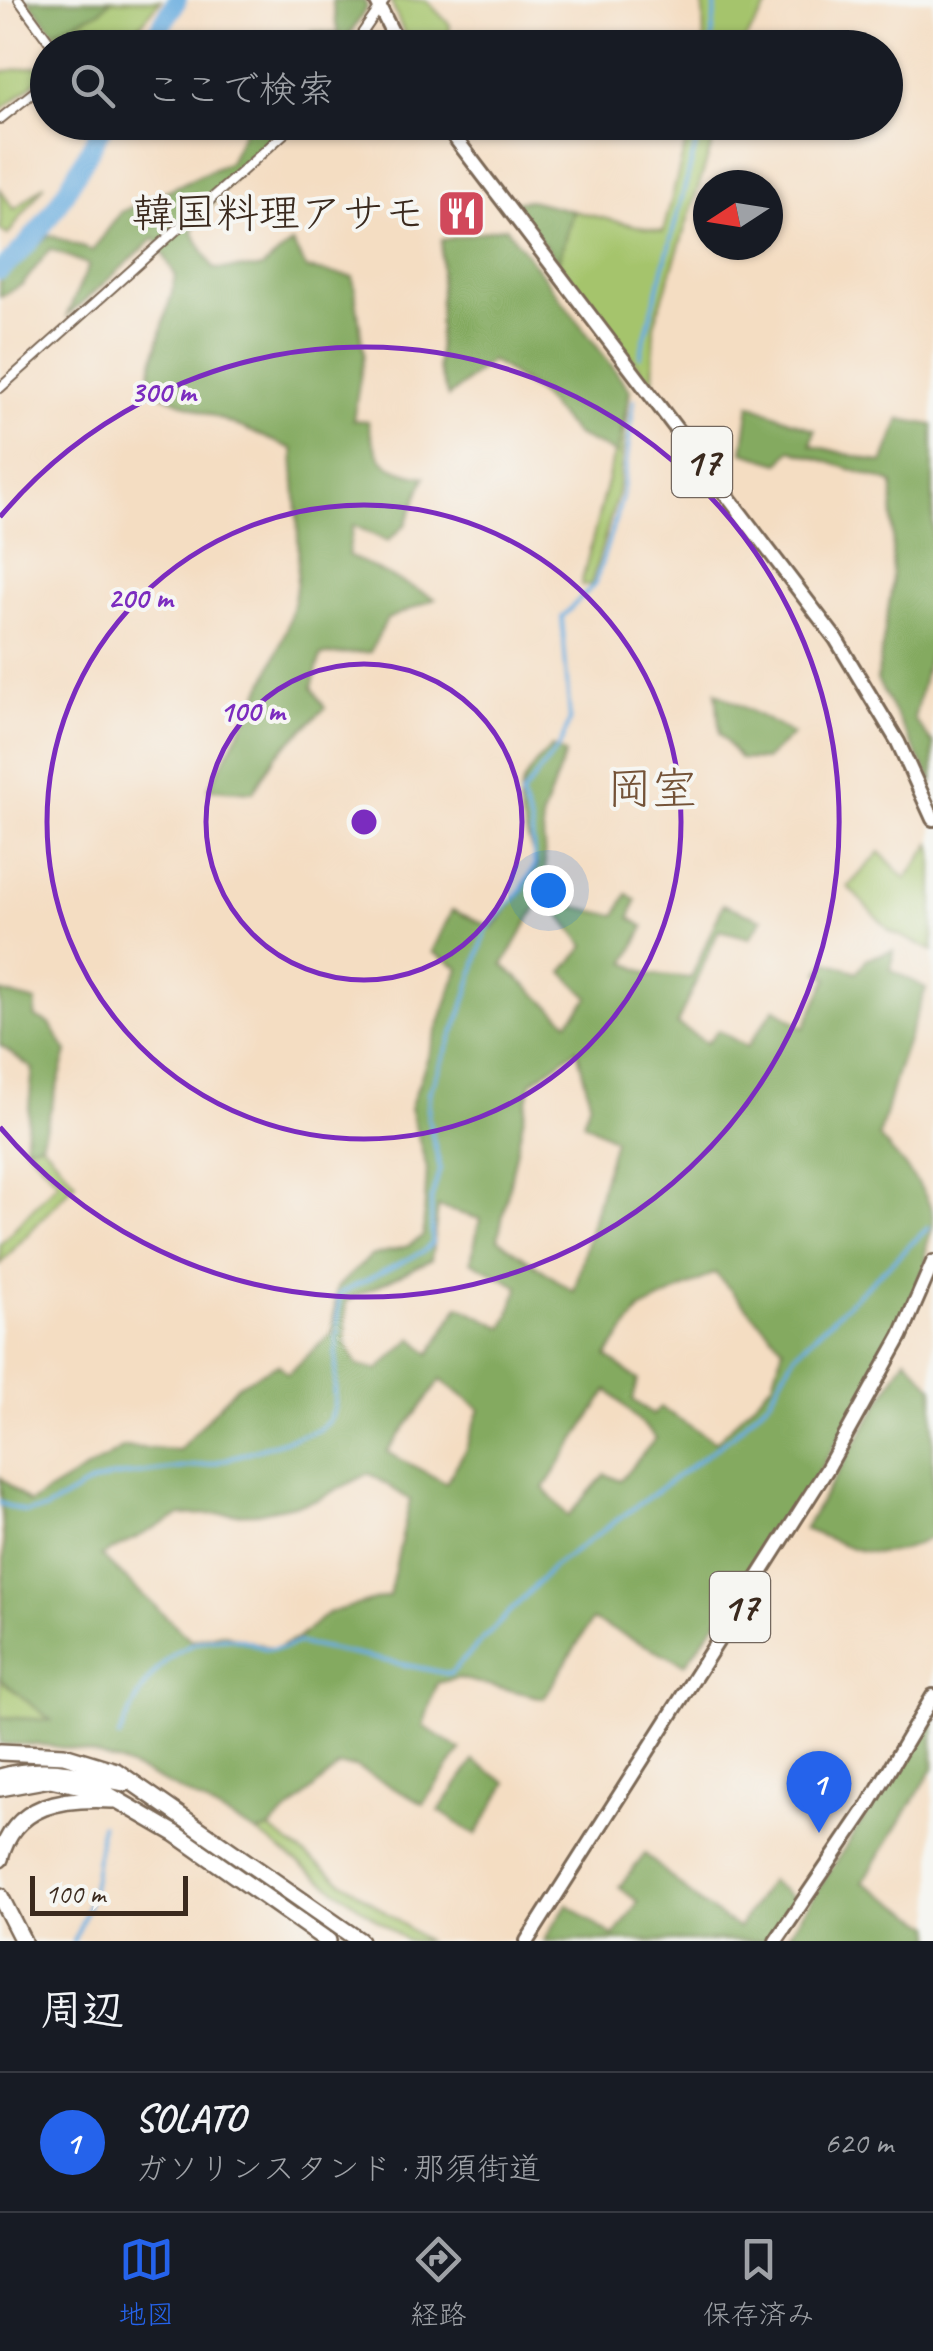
<!DOCTYPE html>
<html lang="ja">
<head>
<meta charset="utf-8">
<style>
	body { margin:0; font-family:Caveat,"Klee One",sans-serif; background:#242831; color:#f1f3f6 }
	.compass { position:absolute; left:693px; top:170px; width:90px; height:90px; border-radius:50%; background:#171b24; box-shadow:0 2px 8px #0004; rotate:258deg }
	.scale { position:absolute; left:30px; bottom:25px; width:158px; box-sizing:border-box; padding-left:10px; border:5px solid #3b2a1e; border-top:0; font-size:28px; line-height:35px; white-space:nowrap; color:#3b2a1e; -webkit-text-stroke:8px #f6f6f2; paint-order:stroke }
	.you { position:absolute; left:548px; top:890px; width:35px; height:35px; margin:-25px; border:8px solid #fff; border-radius:50%; background:#1a73e8; box-shadow:0 0 0 15px #1a73e833 }
	.badge { display:grid; place-items:center; width:65px; height:65px; border-radius:50%; background:#2563eb; color:#fff; font-size:32px; font-weight:700 }
	.pin { position:absolute; translate:-50% -82px; filter:drop-shadow(0 2px 5px #0008) }
	.pin::after { content:''; position:absolute; top:52px; width:35px; height:30px; background:inherit; clip-path:polygon(0 0,100% 0,50% 100%) }
	.list { margin:0; padding:0; list-style:none }
	h2 { display:flex; justify-content:space-between; align-items:center; height:130px; margin:0; padding:0 40px; font-size:42px }
	h2 small { font-size:32px; font-weight:400; color:#9ea1a6 }
	.list li { display:grid; grid-template-columns:65px 1fr auto; gap:30px; align-items:center; box-sizing:border-box; height:140px; padding:0 40px; border-top:2px solid #363941 }
	.list b { display:block; font-size:38px; white-space:nowrap }
	.list p { margin:0; font-size:32px; white-space:nowrap; color:#9ea1a6 }
	.list em { font-size:32px; font-style:normal; color:#9ea1a6 }
	.icon { flex:none; width:55px; height:55px; fill:none; stroke:currentColor; stroke-width:2; stroke-linecap:round; stroke-linejoin:round }
	.map { position:relative; flex:none; width:933px; height:1941px; overflow:hidden }
	.search { position:absolute; background:#171b24; box-shadow:0 2px 8px #0004; left:30px; right:30px; top:30px; height:110px; display:flex; align-items:center; gap:25px; box-sizing:border-box; padding:0 35px; border-radius:55px; color:#9ea1a6; font-size:38px }
	.sheet { height:270px; background:#171b24 }
	nav { display:flex; justify-content:space-around; align-items:center; box-sizing:border-box; height:140px; border-top:2px solid #363941; background:#171b24; font-size:28px; color:#9ea1a6 }
	nav a { display:grid; justify-items:center; gap:5px }
	nav .on { color:#2563eb }
	.map>svg:first-child { display:block }
	.green { fill:#a5c46c; stroke:#707745; stroke-width:2.5 }
	.forest { fill:#84aa60; stroke:#606a3f; stroke-width:2.5; fill-rule:evenodd }
	.lines { fill:none; stroke-linecap:round; stroke-linejoin:round }
	.stream { stroke:#6baddf; stroke-width:4 }
	.river { stroke:#6baddf; stroke-width:20 }
	.minor-casing { stroke:#7c6957; stroke-width:12 }
	.primary-casing { stroke:#7c6957; stroke-width:18 }
	.motorway-casing { stroke:#7c6957; stroke-width:20 }
	.minor { stroke:#fff; stroke-width:8 }
	.primary { stroke:#fff; stroke-width:12 }
	.motorway { stroke:#fff; stroke-width:15 }
	.ring { fill:none; stroke:#7b2cbf; stroke-width:5 }
	.labels { text-anchor:middle; dominant-baseline:central; stroke-width:8; stroke-linejoin:round; paint-order:stroke }
	.shield { fill:#f6f6f2; stroke:#73675e; stroke-width:2.5 }
	.shield-label { font-size:40px; font-weight:bold; fill:#3b2a1e }
	.poi-label { font-size:42px; fill:#3b2a1e; stroke:#f6f6f2; text-anchor:end }
	.neighbourhood-label { font-size:45px; fill:#745338; stroke:#f6f6f2 }
	.centre { fill:#7b2cbf; stroke:#f6f6f2; stroke-width:5 }
	.ring-label { font-size:30px; text-anchor:middle; font-weight:bold; fill:#7b2cbf; stroke:#f6f6f2; stroke-width:8; stroke-linejoin:round; paint-order:stroke }
</style>
</head>
<body>
<div class="map">
<svg width="933" height="1941" viewBox="0 0 933 1941">
	<rect width="100%" height="100%" fill="#f6f6f2"/>
	<filter id="ink" filterUnits="userSpaceOnUse"><feTurbulence type="fractalNoise" baseFrequency=".01" numOctaves="2"/><feDisplacementMap in="SourceGraphic" scale="20" xChannelSelector="R" yChannelSelector="G"/><feConvolveMatrix kernelMatrix="1 2 1 2 8 2 1 2 1" color-interpolation-filters="sRGB"/></filter>
	<filter id="wash" filterUnits="userSpaceOnUse"><feTurbulence type="fractalNoise" baseFrequency=".0048" numOctaves="4" result="noise"/><feDisplacementMap in="SourceGraphic" scale="40" xChannelSelector="R" yChannelSelector="G"/><feGaussianBlur stdDeviation="2.25" result="paint"/><feColorMatrix in="noise" values="0 0 0 0 0 0 0 0 0 0 0 0 0 0 0 0 0 1.4 0 .05"/><feComposite in="paint" operator="in"/></filter>
	<g filter="url(#wash)">
		<rect width="100%" height="100%" fill="#f4ddc2"/>
		<g class="green">
			<path d="M 111,0 L 161,0 L 122,47 L 64,47 L 54,32 L 100,11 Z"/>
			<path d="M 390,0 L 426,0 L 450,25 L 448,47 L 410,47 Z"/>
			<path d="M 703,0 L 772,0 L 740,47 L 704,48 Z"/>
			<path d="M 37,66 L 47,73 L 0,111 L 0,72 Z"/>
			<path d="M 691,123 L 719,123 L 654,325 L 653,386 L 558,262 L 573,211 L 663,232 Z"/>
			<path d="M 45,184 L 8,235 L 0,230 L 0,189 L 14,210 Z"/>
			<path d="M 630,390 L 618,493 L 591,585 L 581,585 Z"/>
			<path d="M 931,844 L 933,854 L 933,951 L 890,931 L 848,887 L 880,852 L 906,879 Z"/>
			<path d="M 41,1143 L 76,1182 L 0,1264 L 0,1244 L 58,1181 L 25,1146 Z"/>
			<path d="M 0,1678 L 53,1721 L 0,1717 Z"/>
			<path d="M 269,1829 L 426,1941 L 407,1941 L 257,1833 Z"/>
		</g>
		<g class="forest">
			<path d="M 28,0 L 111,0 L 100,11 L 54,32 Z"/>
			<path d="M 332,0 L 364,0 L 367,7 L 342,47 L 291,47 L 311,31 L 338,34 Z"/>
			<path d="M 248,123 L 291,123 L 234,176 L 192,231 L 214,269 L 262,268 L 292,243 L 307,269 L 353,277 L 364,354 L 353,420 L 368,421 C 375,460 385,471 425,477 L 406,524 L 388,541 L 353,525 L 348,555 L 435,599 L 387,619 L 370,652 L 321,655 L 312,687 L 325,708 L 275,756 L 253,792 L 208,789 C 238,733 274,674 291,613 C 305,562 295,501 293,449 L 146,388 L 176,277 L 155,238 L 66,317 L 89,265 L 50,249 L 23,284 L 0,297 L 0,275 L 50,235 L 92,251 L 121,212 L 229,162 Z"/>
			<path d="M 529,200 L 573,211 L 558,262 L 510,202 Z"/>
			<path d="M 506,227 L 630,390 L 617,454 L 576,435 L 536,391 L 491,360 L 448,397 L 438,368 L 442,240 Z"/>
			<path d="M 750,404 L 815,430 L 811,445 L 883,463 L 900,419 L 933,425 L 933,639 L 914,719 L 933,744 L 933,784 L 877,680 L 892,585 L 893,483 L 791,450 L 780,463 L 743,452 Z"/>
			<path d="M 716,692 L 793,734 L 765,760 L 740,759 L 720,734 Z"/>
			<path d="M 552,747 L 565,754 L 542,817 L 547,889 L 503,965 L 568,1022 L 589,998 L 563,972 L 585,946 L 552,904 C 575,903 592,913 616,915 L 627,894 L 636,900 L 630,918 L 644,927 L 626,963 L 649,974 L 691,978 L 723,904 L 762,919 L 750,938 L 719,930 L 677,1024 L 707,1043 L 718,1030 L 747,1047 L 775,1008 L 804,1028 L 828,978 L 819,973 L 826,961 L 857,972 L 867,958 L 893,951 L 891,970 L 926,988 L 897,1071 L 879,1137 C 898,1160 933,1192 933,1223 C 931,1239 923,1245 927,1262 C 868,1407 780,1540 685,1664 L 592,1620 L 544,1698 L 458,1678 L 437,1683 L 423,1726 L 461,1750 L 423,1804 L 355,1767 L 339,1766 L 269,1829 L 257,1833 C 170,1786 102,1738 0,1745 L 0,1717 L 51,1720 L 0,1679 L 4,1551 L 0,1477 L 29,1503 L 124,1447 L 179,1450 L 238,1385 L 278,1364 L 288,1374 L 332,1333 L 337,1287 L 371,1256 L 408,1246 L 423,1236 L 427,1169 L 410,1108 L 459,968 L 432,952 L 452,910 L 493,928 L 538,867 C 519,810 503,792 552,747 ZM 577,1049 L 590,1101 L 583,1122 L 614,1139 L 574,1292 L 498,1239 L 531,1082 ZM 438,1207 L 480,1219 L 471,1261 L 519,1287 L 504,1328 L 459,1306 L 430,1354 L 413,1338 L 378,1370 L 358,1366 L 346,1343 L 346,1301 L 431,1260 ZM 715,1273 L 783,1347 L 773,1382 L 716,1442 L 660,1407 L 653,1415 L 633,1400 L 638,1380 L 607,1356 L 640,1310 ZM 441,1380 L 480,1409 L 465,1451 L 446,1483 L 387,1452 ZM 608,1390 L 656,1438 L 620,1481 L 605,1474 L 568,1516 L 544,1488 ZM 369,1473 L 410,1500 L 389,1596 L 328,1613 L 297,1639 L 274,1649 L 222,1633 L 191,1640 L 101,1556 L 181,1515 L 257,1513 L 317,1500 Z"/>
			<path d="M 0,992 L 36,1002 L 35,1017 L 50,1024 L 67,1052 L 41,1143 L 25,1146 L 33,1069 L 0,1045 Z"/>
			<path d="M 906,1358 L 933,1387 L 933,1536 C 878,1567 859,1550 804,1529 Z"/>
			<path d="M 933,1710 L 933,1769 L 863,1882 L 933,1926 L 933,1941 L 785,1941 Z"/>
			<path d="M 473,1761 L 507,1783 L 476,1835 L 439,1811 Z"/>
			<path d="M 645,1854 L 700,1903 L 738,1928 L 770,1881 L 797,1900 L 769,1941 L 544,1941 L 567,1904 L 614,1937 L 638,1902 L 619,1887 Z"/>
		</g>
		<g class="lines">
			<g class="stream">
				<path d="M 711,48 L 716,0"/>
				<path d="M 640,356 L 702,122"/>
				<path d="M 0,1503 L 25,1512 L 44,1510 L 91,1483 L 111,1477 L 211,1464 L 318,1430 L 329,1421 L 334,1407 L 339,1294 L 424,1251 L 432,1243 L 431,1200 L 440,1168 L 428,1118 L 429,1093 L 462,1012 L 486,930 L 520,892 L 535,866 L 531,824 L 521,796 L 560,745 L 570,720 L 562,617 L 595,584 L 622,498 L 634,400"/>
				<path d="M 119,1737 C 140,1689 167,1634 230,1638 C 263,1641 260,1658 298,1643 L 450,1674 L 553,1567 L 732,1436 L 770,1399 L 795,1354 L 928,1228"/>
				<path d="M 73,1941 C 93,1906 96,1865 101,1825"/>
			</g>
			<g class="river">
				<path d="M 148,48 L 177,0"/>
				<path d="M 0,270 C 48,232 75,175 105,122"/>
			</g>
		</g>
	</g>
	<g filter="url(#ink)">
		<g class="lines">
			<defs>
				<g id="minor">
					<path d="M 19,0 L 54,48"/>
					<path d="M 352,48 L 385,0"/>
					<path d="M 0,119 L 48,81"/>
					<path d="M 0,388 L 297,122"/>
				</g>
				<g id="primary">
					<path d="M 376,0 L 400,48"/>
					<path d="M 443,122 L 836,639 L 898,742 L 933,819"/>
					<path d="M 527,1941 L 827,1469 L 901,1336 L 933,1262"/>
					<path d="M 776,1941 L 869,1804 L 933,1696"/>
				</g>
				<g id="motorway">
					<path d="M 0,1752 L 64,1755 L 116,1771 L 360,1941"/>
					<path d="M 0,1777 C 45,1764 80,1775 125,1783"/>
					<path d="M 0,1788 L 50,1779 L 100,1790 L 176,1834 L 328,1941"/>
					<path d="M 0,1859 C 14,1803 65,1797 113,1800"/>
					<path d="M 0,1896 L 23,1941"/>
				</g>
			</defs>
			<use href="#minor" class="minor-casing"/>
			<use href="#primary" class="primary-casing"/>
			<use href="#motorway" class="motorway-casing"/>
			<use href="#minor" class="minor"/>
			<use href="#primary" class="primary"/>
			<use href="#motorway" class="motorway"/>
		</g>
	</g>
	<g class="ring">
		<circle cx="364" cy="822" r="158"/>
		<circle cx="364" cy="822" r="317"/>
		<path d="M0 517A475 475 0 1 1 0 1127"/>
	</g>
	<defs>
		<symbol id="restaurant-square" viewBox="-11 -11 22 22"><rect x="-9" y="-9" width="18" height="18" rx="4" fill="#d1495b" stroke="#f6f6f2"/><path d="M-5-6h1v4h1v-4h1v4h1v-4h1v5L-1.5 .5V6h-2V.5L-5-1ZM5-6V6H3V1.5H1.5Q1.5-4 5-6Z" fill="#fff"/></symbol>
	</defs>
	<g fill-rule="evenodd">
		<use href="#restaurant-square" x="434" y="186" width="55" height="55"/>
	</g>
	<g class="labels">
		<g class="shield">
			<rect x="672" y="427" width="60" height="70" rx="8"/>
			<rect x="710" y="1572" width="60" height="70" rx="8"/>
		</g>
		<g class="shield-label">
			<text x="702" y="462">17</text>
			<text x="740" y="1607">17</text>
		</g>
		<g class="poi-label">
			<text x="426" y="213">韓国料理アサモ</text>
		</g>
		<g class="neighbourhood-label">
			<text x="652" y="789">岡室</text>
		</g>
	</g>
	<circle cx="364" cy="822" r="15" class="centre"/>
	<g class="ring-label">
		<text x="163" y="402">300 m</text>
		<text x="140" y="608">200 m</text>
		<text x="252" y="721">100 m</text>
	</g>
</svg>
<svg class="compass" viewBox="-18 -18 36 36"><path d="M0-13l5 13h-10z" fill="#e53935"/><path d="M0 13l5-13h-10z" fill="#9ea1a6"/></svg>
<div class="scale">100 m</div>
<div class="you"></div>
<div class="pin badge" style="left:819px;top:1833px">1</div>
<div class="search"><svg class="icon" aria-label="search" viewBox="0 0 24 24"><circle cx="10" cy="10" r="6"/><path d="M15 15l6 6"/></svg>ここで検索</div>
</div>
<section class="sheet">
<h2>周辺<small></small></h2>
<ul class="list">
<li><span class="badge">1</span><div><b>SOLATO</b><p>ガソリンスタンド · 那須街道</p></div><em>620 m</em></li>
</ul>
</section>
<nav>
<a class="on"><svg class="icon" aria-label="map" viewBox="0 0 24 24"><path d="M3 6l6-2 6 2 6-2v14l-6 2-6-2-6 2zM9 4v14M15 6v14"/></svg>地図</a>
<a><svg class="icon" aria-label="directions" viewBox="0 0 24 24"><path d="M12 3l9 9-9 9-9-9zM9 14v-3h6M13 9l2 2-2 2"/></svg>経路</a>
<a><svg class="icon" aria-label="saved" viewBox="0 0 24 24"><path d="M7 4h10v16l-5-4-5 4z"/></svg>保存済み</a>
</nav>
</body>
</html>
